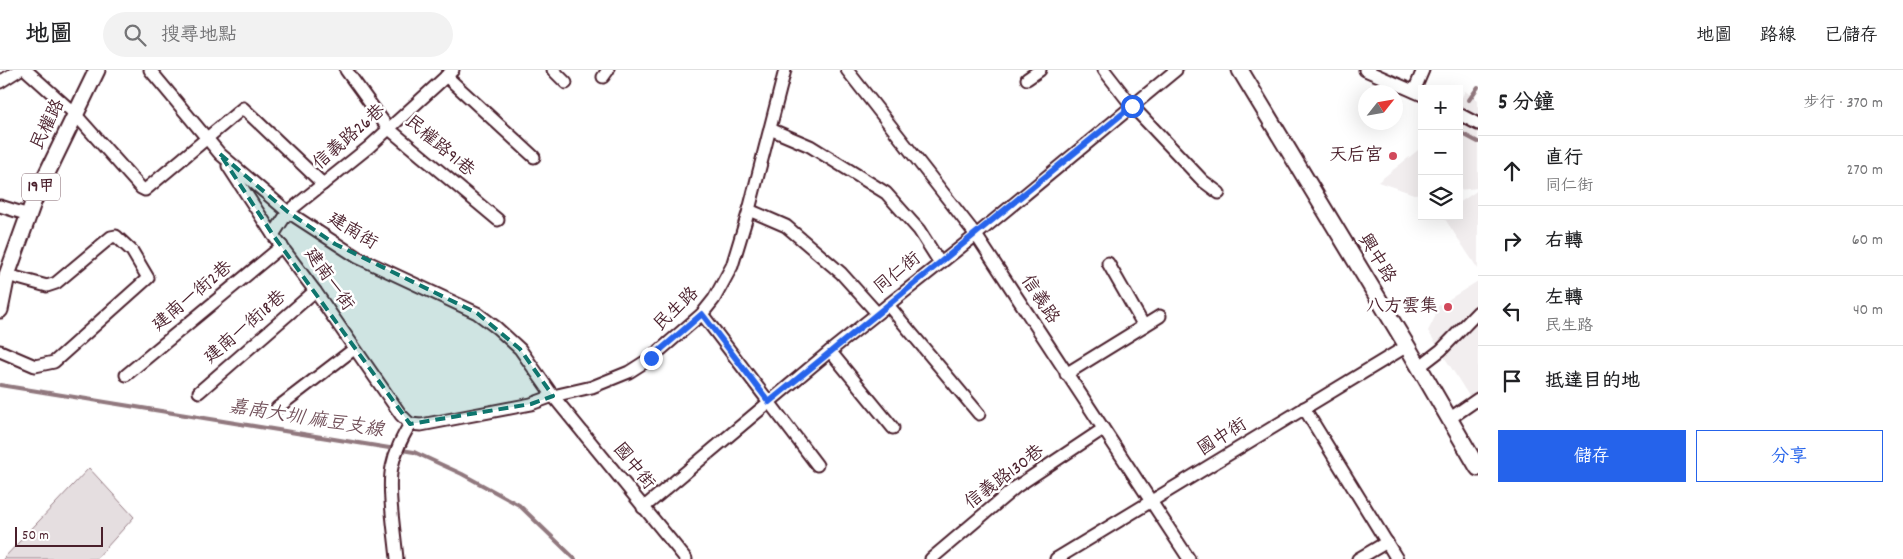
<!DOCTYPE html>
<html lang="zh-TW">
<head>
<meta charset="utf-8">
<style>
	body { margin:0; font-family:Dekko,"LXGW WenKai TC",sans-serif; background:#f2f2f2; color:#202124 }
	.controls { position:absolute; right:15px; top:15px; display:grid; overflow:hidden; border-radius:0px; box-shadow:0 5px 20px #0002 }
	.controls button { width:45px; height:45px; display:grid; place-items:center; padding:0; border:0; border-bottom:1px solid #e0e0e0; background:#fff; color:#202124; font:25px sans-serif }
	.compass { position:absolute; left:1358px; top:15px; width:45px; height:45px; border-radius:50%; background:#fff; box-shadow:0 5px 20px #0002; rotate:59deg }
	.scale { position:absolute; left:15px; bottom:12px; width:88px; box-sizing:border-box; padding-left:5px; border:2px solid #4a1f2b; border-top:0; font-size:14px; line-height:18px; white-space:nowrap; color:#4a1f2b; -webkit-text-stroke:4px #fff; paint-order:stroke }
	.stop { position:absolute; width:15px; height:15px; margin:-11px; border:4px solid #2563eb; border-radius:50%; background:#fff }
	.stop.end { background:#2563eb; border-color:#fff; box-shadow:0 1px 5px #0008 }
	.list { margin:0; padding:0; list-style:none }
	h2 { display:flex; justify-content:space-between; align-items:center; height:65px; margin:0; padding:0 20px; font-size:21px }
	h2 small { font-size:16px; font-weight:400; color:#757577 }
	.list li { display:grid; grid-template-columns:32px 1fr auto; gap:15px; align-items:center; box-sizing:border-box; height:70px; padding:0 20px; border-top:1px solid #e0e0e0 }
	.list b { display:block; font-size:19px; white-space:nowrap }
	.list p { margin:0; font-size:16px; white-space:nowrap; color:#757577 }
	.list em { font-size:16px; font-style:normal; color:#757577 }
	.actions { display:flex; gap:10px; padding:15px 20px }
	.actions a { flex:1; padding:11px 0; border:1px solid #2563eb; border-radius:0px; text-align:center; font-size:18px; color:#2563eb }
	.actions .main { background:#2563eb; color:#fff }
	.icon { flex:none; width:28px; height:28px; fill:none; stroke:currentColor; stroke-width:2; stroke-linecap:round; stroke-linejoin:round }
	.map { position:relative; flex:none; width:1478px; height:489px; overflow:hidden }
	header { display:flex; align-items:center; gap:30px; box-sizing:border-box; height:70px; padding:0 25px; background:#fff; border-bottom:1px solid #e0e0e0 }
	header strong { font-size:24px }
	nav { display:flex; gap:28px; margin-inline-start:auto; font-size:18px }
	.search { width:350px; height:45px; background:#f2f2f2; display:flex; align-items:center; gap:12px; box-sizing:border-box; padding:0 18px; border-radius:28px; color:#757577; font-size:19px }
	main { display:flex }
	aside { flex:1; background:#fff }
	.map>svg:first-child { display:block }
	.built { fill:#f2eeef }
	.green { fill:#e5dee0; stroke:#987e86 }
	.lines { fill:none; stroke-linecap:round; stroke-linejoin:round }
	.stream { stroke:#91787e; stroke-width:4 }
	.minor-casing { stroke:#4a1f2b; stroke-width:15 }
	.major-casing { stroke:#4a1f2b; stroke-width:19 }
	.minor { stroke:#fff; stroke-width:11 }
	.major { stroke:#fff; stroke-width:15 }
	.route { stroke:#2563eb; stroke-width:6 }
	.marked { fill:#0f766e; fill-opacity:0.2; stroke:#0f766e; stroke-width:4; stroke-dasharray:10 6; stroke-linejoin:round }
	.poi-dot { fill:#d1495b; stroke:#fff; stroke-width:2 }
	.labels { text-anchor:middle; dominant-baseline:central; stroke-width:5; stroke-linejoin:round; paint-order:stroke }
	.shield { fill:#fff; stroke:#80626b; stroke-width:1 }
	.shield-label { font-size:16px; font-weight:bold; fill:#4a1f2b }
	.street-label { font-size:18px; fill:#4a1f2b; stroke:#fff }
	.poi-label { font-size:18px; fill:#4a1f2b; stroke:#fff; text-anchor:end }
	.water-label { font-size:19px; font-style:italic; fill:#74535c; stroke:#fff }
</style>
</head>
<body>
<header>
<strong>地圖</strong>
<div class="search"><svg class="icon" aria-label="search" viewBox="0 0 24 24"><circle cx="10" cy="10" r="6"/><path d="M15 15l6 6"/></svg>搜尋地點</div>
<nav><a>地圖</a><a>路線</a><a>已儲存</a></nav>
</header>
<main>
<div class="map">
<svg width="1478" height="489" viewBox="0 0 1478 489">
	<rect width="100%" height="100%" fill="#fff"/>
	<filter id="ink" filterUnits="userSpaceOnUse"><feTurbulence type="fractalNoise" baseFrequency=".02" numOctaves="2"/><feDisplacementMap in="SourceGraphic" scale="10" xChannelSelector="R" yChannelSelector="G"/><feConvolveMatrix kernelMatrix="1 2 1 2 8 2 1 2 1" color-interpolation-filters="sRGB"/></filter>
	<g filter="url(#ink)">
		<g class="built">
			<path d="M 1465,21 L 1478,30 L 1478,118 L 1459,120 L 1459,33 Z"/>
			<path d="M 1422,77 L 1422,123 L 1414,124 L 1378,112 Z"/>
			<path d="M 1478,120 L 1478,199 L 1443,146 L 1459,146 L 1459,133 Z"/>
			<path d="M 1478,211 L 1478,332 L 1474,334 L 1428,261 L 1436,245 L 1432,240 Z"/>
		</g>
		<path class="green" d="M 89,398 L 134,447 L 96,489 L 3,489 Z"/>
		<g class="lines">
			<g class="stream">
				<path d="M 1469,30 L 1478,17"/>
				<path d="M 1459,62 L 1478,72"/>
				<path d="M 0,315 L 414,382 L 462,404 L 519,435 L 575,489"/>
			</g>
			<defs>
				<g id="minor">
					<path d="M 26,0 L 75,44 L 141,118 L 145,120 L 243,38 L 323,114"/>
					<path d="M 150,0 L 220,84 L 288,142 L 357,187 L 477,243 L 497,258 L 520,279 L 553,326 L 686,489"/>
					<path d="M 346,0 L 388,58 L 498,150"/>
					<path d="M 553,0 L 566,13"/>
					<path d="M 847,0 L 976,165 L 1189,489"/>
					<path d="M 1104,0 L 1132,36 L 1203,111 L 1219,123"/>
					<path d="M 1365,0 L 1422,25"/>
					<path d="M 446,6 L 534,87"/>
					<path d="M 603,7 L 608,0"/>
					<path d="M 1027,9 L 1040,0"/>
					<path d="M 0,12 L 19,0"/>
					<path d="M 1414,21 L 1423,0"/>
					<path d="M 1459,44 L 1478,54"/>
					<path d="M 770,59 L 810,76 L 886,123 L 919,160 L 940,193"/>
					<path d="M 228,96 L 273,165 L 315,221 L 401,345 L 410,354"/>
					<path d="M 0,136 L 29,145"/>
					<path d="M 749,140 L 786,156 L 841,203 L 877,243"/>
					<path d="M 273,165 L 288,142 L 369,77 L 453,0"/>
					<path d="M 1108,193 L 1144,256"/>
					<path d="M 888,235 L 979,344"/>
					<path d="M 702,244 L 817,395"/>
					<path d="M 0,281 L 35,296 L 54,292 L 148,208 L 132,181 L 116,166 L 111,167 L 56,213 L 47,216 L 7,205"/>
					<path d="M 830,281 L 893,358"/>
					<path d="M 1419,297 L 1441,280 L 1478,242"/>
					<path d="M 1066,304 L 1160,246"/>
					<path d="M 126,305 L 282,176"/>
					<path d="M 199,322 L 315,221"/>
					<path d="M 277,338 L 354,279"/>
					<path d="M 1304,338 L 1397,489"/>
					<path d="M 1449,349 L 1478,329"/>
					<path d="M 410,354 L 421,355 L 531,334 L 553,326 L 592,317 L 629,302 L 651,288 L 702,244 L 714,229 L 732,196 L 749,140 L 785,0"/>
					<path d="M 643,438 L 830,281 L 976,165 L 1176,0"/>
					<path d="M 397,489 C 395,464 387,419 392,397 C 395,381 402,368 410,354"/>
					<path d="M 931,489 L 1016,417 L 1103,359"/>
					<path d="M 1056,489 L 1407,276"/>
					<path d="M 1358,489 L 1387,472"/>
				</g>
				<g id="major">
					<path d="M 1240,0 L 1407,276 L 1478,398"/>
					<path d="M 0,240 L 7,205 L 34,130 L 97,0"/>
				</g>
			</defs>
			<use href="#minor" class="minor-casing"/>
			<use href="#major" class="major-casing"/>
			<use href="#minor" class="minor"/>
			<use href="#major" class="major"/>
		</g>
	</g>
	<g class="lines" filter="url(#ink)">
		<path class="route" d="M 651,288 L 702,244 L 769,332 L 1132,36"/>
	</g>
	<path class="marked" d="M 220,84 L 288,142 L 335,174 L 477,243 L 520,279 L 553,326 L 531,334 L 410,354 L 273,165 Z"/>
	<g class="poi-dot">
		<circle cx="1393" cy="86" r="5"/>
		<circle cx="1448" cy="237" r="5"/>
	</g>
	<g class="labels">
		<rect class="shield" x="22" y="103.5" width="38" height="27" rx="4"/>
		<g class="shield-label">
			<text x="41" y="117">19甲</text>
		</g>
		<g class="street-label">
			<text transform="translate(49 55) rotate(-64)">民權路</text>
			<text transform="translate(350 68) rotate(-41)">信義路26巷</text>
			<text transform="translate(439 77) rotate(40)">民權路91巷</text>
			<text transform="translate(352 162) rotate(31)">建南街</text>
			<text transform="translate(1376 189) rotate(59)">興中路</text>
			<text transform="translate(898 204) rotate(-39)">同仁街</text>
			<text transform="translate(328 210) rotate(55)">建南一街</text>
			<text transform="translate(193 227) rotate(-40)">建南一街2巷</text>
			<text transform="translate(1039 230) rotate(57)">信義路</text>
			<text transform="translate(677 240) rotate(-44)">民生路</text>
			<text transform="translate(246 258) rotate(-41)">建南一街18巷</text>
			<text transform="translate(1223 368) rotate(-32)">國中街</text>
			<text transform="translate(633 397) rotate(51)">國中街</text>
			<text transform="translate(1005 408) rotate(-37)">信義路130巷</text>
		</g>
		<g class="poi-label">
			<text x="1383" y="86">天后宮</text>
			<text x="1438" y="237">八方雲集</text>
		</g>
		<g class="water-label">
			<text transform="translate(306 350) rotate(9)">嘉南大圳 麻豆支線</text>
		</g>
	</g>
</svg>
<div class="controls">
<button>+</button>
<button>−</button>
<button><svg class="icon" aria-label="layers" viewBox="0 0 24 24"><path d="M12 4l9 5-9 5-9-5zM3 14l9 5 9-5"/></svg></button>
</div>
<svg class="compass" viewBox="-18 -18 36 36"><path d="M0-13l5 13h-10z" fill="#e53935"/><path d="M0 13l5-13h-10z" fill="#757577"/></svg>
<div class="scale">50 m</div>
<div class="stop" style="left:1132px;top:36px"></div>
<div class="stop end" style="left:651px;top:288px"></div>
</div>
<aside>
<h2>5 分鐘<small>步行 · 370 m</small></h2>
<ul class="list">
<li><svg class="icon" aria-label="ahead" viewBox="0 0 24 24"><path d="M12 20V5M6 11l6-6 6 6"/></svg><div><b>直行</b><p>同仁街</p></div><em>270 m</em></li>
<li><svg class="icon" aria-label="right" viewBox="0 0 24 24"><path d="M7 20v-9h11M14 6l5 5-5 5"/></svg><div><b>右轉</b></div><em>60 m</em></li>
<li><svg class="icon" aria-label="left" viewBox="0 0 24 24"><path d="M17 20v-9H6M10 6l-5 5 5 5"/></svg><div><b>左轉</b><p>民生路</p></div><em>40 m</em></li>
<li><svg class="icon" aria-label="arrive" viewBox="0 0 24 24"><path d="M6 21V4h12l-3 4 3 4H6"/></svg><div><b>抵達目的地</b></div></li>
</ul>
<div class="actions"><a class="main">儲存</a><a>分享</a></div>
</aside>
</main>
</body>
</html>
